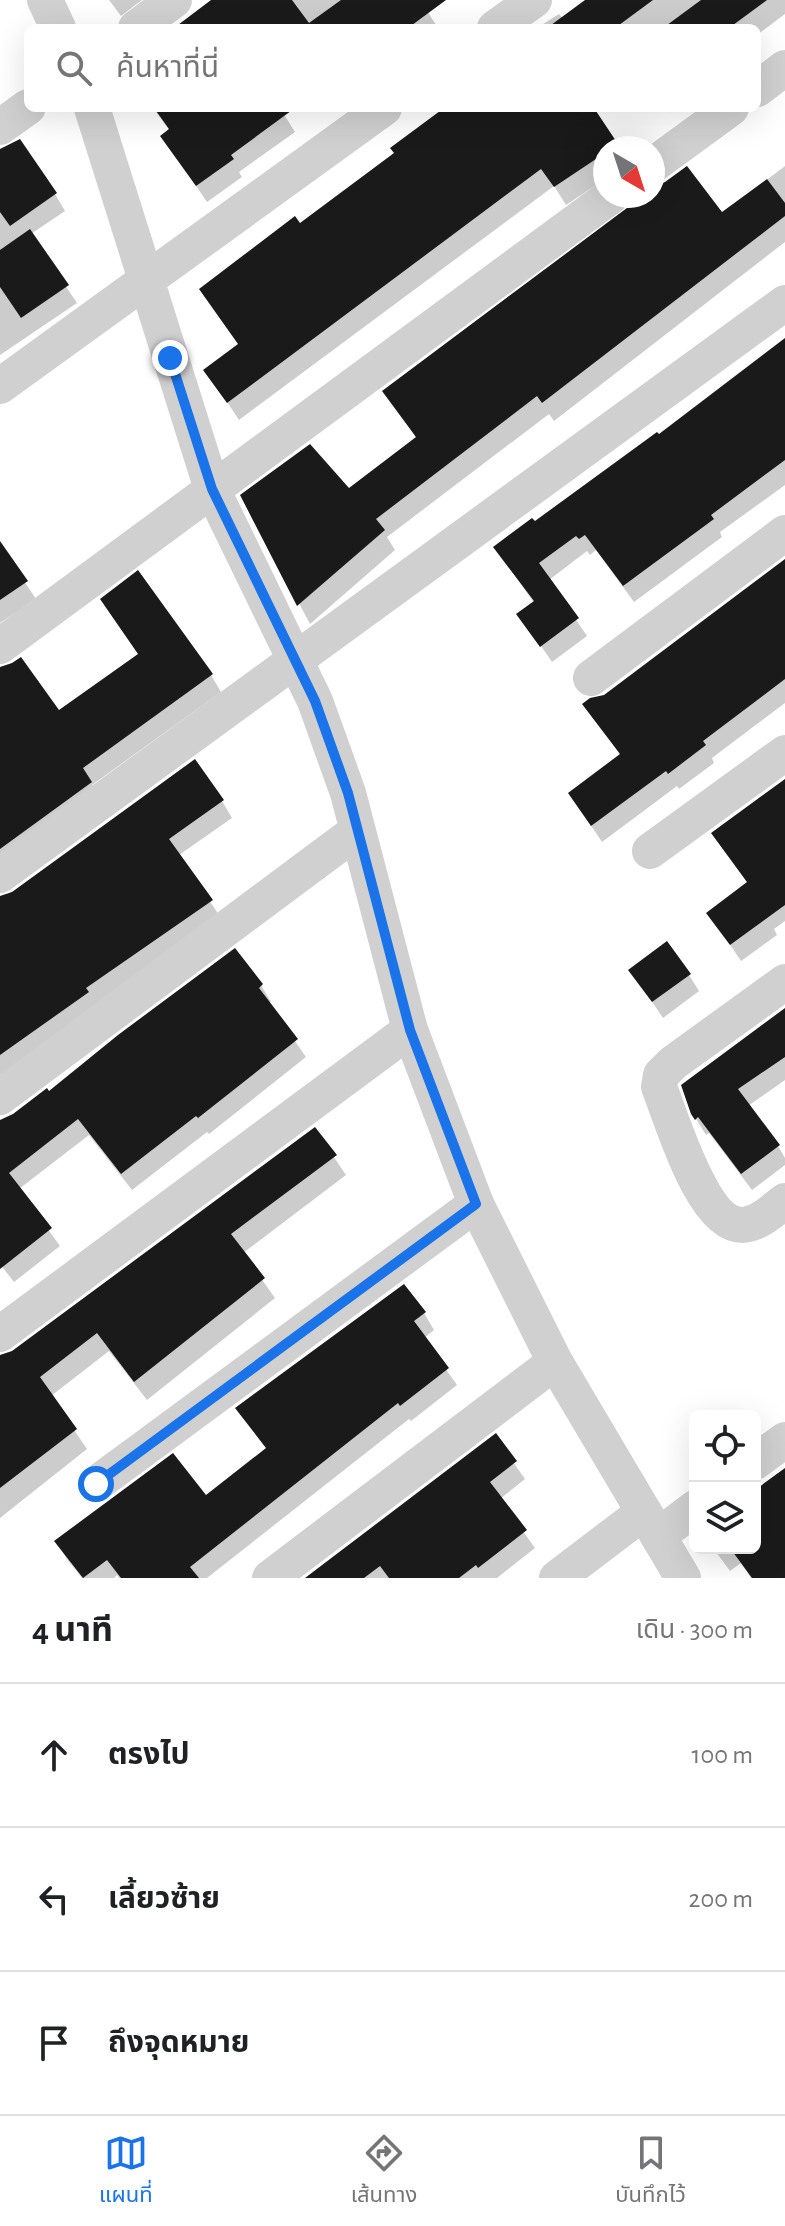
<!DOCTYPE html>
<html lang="th">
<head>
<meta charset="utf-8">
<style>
	body { margin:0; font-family:"Alegreya Sans","Noto Sans Thai",sans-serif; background:#f2f2f2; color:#202124 }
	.controls { position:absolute; right:24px; bottom:24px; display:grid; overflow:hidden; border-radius:12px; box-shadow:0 8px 32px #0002 }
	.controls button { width:72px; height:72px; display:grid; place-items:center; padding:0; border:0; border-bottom:2px solid #e0e0e0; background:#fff; color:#202124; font:40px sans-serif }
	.compass { position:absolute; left:593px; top:136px; width:72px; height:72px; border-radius:50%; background:#fff; box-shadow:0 8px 32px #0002; rotate:141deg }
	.stop { position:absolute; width:24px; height:24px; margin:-18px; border:6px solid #1a73e8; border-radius:50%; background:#fff }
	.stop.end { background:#1a73e8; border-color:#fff; box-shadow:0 2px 8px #0008 }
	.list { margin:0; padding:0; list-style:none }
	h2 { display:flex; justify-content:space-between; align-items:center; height:104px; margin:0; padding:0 32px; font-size:34px }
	h2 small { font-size:26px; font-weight:400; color:#757577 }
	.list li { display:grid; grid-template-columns:52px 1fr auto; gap:24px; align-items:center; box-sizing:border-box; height:144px; padding:0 32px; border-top:2px solid #e0e0e0 }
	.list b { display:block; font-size:30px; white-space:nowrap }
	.list em { font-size:26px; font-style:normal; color:#757577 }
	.icon { flex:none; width:44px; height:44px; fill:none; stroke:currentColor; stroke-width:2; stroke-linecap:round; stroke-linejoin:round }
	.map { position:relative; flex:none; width:785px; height:1578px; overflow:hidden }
	.search { position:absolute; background:#fff; box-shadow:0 8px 32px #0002; left:24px; right:24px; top:24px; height:88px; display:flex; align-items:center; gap:20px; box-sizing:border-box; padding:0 28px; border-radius:12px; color:#757577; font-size:30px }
	.sheet { height:536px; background:#fff }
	nav { display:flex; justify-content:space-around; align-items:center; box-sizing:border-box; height:112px; border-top:2px solid #e0e0e0; background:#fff; font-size:22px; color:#757577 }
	nav a { display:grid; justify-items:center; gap:4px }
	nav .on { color:#1a73e8 }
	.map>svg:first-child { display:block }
	.shadow { fill:#0003 }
	.building { fill:#1a1a1a }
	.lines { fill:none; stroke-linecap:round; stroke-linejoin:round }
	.minor { stroke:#d0d0d0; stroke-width:36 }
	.route { stroke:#1a73e8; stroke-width:10 }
</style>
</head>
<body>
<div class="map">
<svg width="785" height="1578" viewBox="0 0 785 1578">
	<rect width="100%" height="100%" fill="#fff"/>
	<g class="shadow">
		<path d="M 109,0 L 142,0 L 121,16 Z"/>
		<path d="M 237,0 L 420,0 L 438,28 L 178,28 Z"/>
		<path d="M 588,0 L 785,0 L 785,14 L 757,35 L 757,28 L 537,28 L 559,14 L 563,19 Z"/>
		<path d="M 153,108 L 280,108 L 295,132 L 239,172 L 242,177 L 207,202 L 163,137 L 170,131 Z"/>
		<path d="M 446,108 L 592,108 L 618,148 L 605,148 L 605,179 L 566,205 L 554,186 L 239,420 L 206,370 L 239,345 L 201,290 L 299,226 L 396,154 Z"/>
		<path d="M 0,152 L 55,194 L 65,211 L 31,234 L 77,303 L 0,355 Z"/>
		<path d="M 785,166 L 785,242 L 554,421 L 549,414 L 387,537 L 395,550 L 310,624 L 242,496 L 349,491 L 417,439 L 385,391 L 645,196 L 653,196 L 653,190 L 721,215 Z"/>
		<path d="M 785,357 L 785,485 L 720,532 L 722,537 L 634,602 L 596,550 L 590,555 L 587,551 L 549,580 L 587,636 L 552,662 L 519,614 L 534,603 L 496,548 L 534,524 L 658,437 Z"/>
		<path d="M 0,545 L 36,599 L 0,623 Z"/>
		<path d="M 785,562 L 785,703 L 712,758 L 714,763 L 679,789 L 677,786 L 602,842 L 570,794 L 621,756 L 585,704 L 604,697 Z"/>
		<path d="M 0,668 L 58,713 L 211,675 L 221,692 L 92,785 L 100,800 L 0,873 Z"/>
		<path d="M 785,781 L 785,921 L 774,929 L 777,935 L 741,961 L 709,913 L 748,884 L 713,833 Z"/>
		<path d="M 222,801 L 232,818 L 179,855 L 221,918 L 2,1077 L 0,1074 L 0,897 Z"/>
		<path d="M 631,970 L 689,975 L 699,991 L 663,1018 Z"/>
		<path d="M 261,985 L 271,1002 L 269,1004 L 306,1057 L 209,1134 L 207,1132 L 132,1190 L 89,1135 L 19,1189 L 60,1246 L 14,1282 L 0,1264 L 0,1123 L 48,1094 Z"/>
		<path d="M 785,1011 L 785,1080 L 748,1106 L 778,1146 L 785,1158 L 785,1165 L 752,1190 L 709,1133 L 706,1135 L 693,1114 Z"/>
		<path d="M 315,1129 L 346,1175 L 243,1253 L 275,1298 L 147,1400 L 109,1351 L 51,1396 L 87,1449 L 0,1518 L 0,1356 L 13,1353 Z"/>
		<path d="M 424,1313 L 434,1330 L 424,1338 L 457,1385 L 411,1421 L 409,1419 L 207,1578 L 119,1578 L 117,1575 L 114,1578 L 82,1578 L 66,1558 L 57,1541 L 205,1498 L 267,1450 L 238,1408 Z"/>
		<path d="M 495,1436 L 525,1479 L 500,1499 L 535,1548 L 497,1578 L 308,1578 Z"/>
		<path d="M 785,1470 L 785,1578 L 751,1578 L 741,1563 L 730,1571 L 713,1548 L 755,1548 L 755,1493 Z"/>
	</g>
	<g class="building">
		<path d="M 211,0 L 292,0 L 309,23 L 341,0 L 446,0 L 408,28 L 174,28 Z"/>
		<path d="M 585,0 L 653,0 L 615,28 L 547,28 Z"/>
		<path d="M 701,0 L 767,0 L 729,28 L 663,28 Z"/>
		<path d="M 154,108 L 295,108 L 231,155 L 234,159 L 196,186 L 160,136 L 169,129 Z"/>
		<path d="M 444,108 L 594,108 L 618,144 L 612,148 L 605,148 L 605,153 L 554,187 L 541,169 L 227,403 L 203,370 L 238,344 L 199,289 L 295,216 L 300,223 L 394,153 L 390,148 Z"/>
		<path d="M 20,139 L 57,193 L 10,226 L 0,212 L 0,149 Z"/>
		<path d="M 687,166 L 722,212 L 767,179 L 785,203 L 785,216 L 542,403 L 537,396 L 376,519 L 385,530 L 297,606 L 240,495 L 310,444 L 349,488 L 416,437 L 382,391 L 643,196 L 653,196 L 653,187 L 665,182 Z"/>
		<path d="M 30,229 L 69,285 L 21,318 L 0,287 L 0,250 Z"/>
		<path d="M 785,338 L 785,460 L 711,515 L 714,519 L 623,586 L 585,535 L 579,539 L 576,536 L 539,563 L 579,618 L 540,647 L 516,614 L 534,601 L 493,547 L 532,518 L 535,521 L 657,432 L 659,434 Z"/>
		<path d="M 0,541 L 28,581 L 0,600 Z"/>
		<path d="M 785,559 L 785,679 L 703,741 L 706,745 L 668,774 L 666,771 L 591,826 L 568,793 L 620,754 L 582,704 L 590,698 L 604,695 Z"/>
		<path d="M 138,570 L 213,674 L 83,768 L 92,782 L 0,849 L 0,667 L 12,663 L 21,657 L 59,710 L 138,654 L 100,599 Z"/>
		<path d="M 195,759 L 224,800 L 169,839 L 213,900 L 86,988 L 89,992 L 0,1055 L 0,896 L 12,892 Z"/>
		<path d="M 785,779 L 785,905 L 730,945 L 706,913 L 747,882 L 711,833 Z"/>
		<path d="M 667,941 L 691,974 L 652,1002 L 628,970 Z"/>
		<path d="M 235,948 L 263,984 L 259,988 L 298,1039 L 198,1118 L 196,1116 L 121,1174 L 78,1119 L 9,1173 L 52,1228 L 0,1269 L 0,1120 L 13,1114 L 47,1088 L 49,1091 L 118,1035 Z"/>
		<path d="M 785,1008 L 785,1057 L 738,1089 L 780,1145 L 741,1174 L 698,1117 L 695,1120 L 691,1114 L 681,1085 Z"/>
		<path d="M 315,1127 L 337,1155 L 231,1234 L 265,1278 L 134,1382 L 97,1333 L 40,1377 L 77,1429 L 0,1488 L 0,1355 L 12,1351 Z"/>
		<path d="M 404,1284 L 426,1312 L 414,1321 L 449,1368 L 400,1406 L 398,1403 L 190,1567 L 199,1578 L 121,1578 L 107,1560 L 83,1578 L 54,1541 L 173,1453 L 206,1495 L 266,1448 L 235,1408 Z"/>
		<path d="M 496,1433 L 517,1461 L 490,1482 L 527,1530 L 478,1568 L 476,1565 L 459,1578 L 389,1578 L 380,1566 L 364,1578 L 305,1578 Z"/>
		<path d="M 785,1468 L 785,1578 L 752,1578 L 730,1548 L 755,1548 L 755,1490 Z"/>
	</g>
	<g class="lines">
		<g class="minor">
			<path d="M 45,0 L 58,28"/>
			<path d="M 136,28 L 174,0"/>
			<path d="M 495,28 L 534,0"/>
			<path d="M 757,89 L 785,68"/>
			<path d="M 92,108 L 212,489 L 315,701 L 348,793 L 410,1030 L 476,1204 L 555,1362 L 683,1578"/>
			<path d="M 0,127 L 28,107"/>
			<path d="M 653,165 L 731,108"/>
			<path d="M 0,386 L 384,108"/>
			<path d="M 0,646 L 611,196"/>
			<path d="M 591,678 L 785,533"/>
			<path d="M 650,851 L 785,753"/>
			<path d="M 0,875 L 785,303"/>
			<path d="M 785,982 L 673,1063 L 661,1075 L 659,1087 C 672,1119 702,1225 742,1225 C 759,1224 772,1211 785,1201"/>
			<path d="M 0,1097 L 357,831"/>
			<path d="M 0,1334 L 410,1030"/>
			<path d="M 755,1462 L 785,1440"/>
			<path d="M 96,1484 L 476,1204"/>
			<path d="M 658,1536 L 695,1508"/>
			<path d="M 270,1578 L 555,1362"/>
			<path d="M 557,1578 L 644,1512"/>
		</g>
	</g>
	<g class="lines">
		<path class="route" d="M 96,1484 L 476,1204 L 410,1030 L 348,793 L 315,701 L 212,489 L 170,358"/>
	</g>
</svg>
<div class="controls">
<button><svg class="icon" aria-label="locate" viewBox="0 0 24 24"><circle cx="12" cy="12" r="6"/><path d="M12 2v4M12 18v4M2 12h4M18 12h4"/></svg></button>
<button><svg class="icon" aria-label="layers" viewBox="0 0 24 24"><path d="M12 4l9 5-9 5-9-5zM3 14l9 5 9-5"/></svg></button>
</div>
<svg class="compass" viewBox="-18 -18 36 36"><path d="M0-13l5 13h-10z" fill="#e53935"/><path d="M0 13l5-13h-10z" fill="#757577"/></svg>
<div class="stop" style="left:96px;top:1484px"></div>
<div class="stop end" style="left:170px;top:358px"></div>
<div class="search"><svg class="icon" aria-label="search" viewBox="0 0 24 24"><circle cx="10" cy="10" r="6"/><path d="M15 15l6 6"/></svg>ค้นหาที่นี่</div>
</div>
<section class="sheet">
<h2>4 นาที<small>เดิน · 300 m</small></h2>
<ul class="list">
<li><svg class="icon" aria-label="ahead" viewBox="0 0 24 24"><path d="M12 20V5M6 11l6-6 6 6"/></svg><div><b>ตรงไป</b></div><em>100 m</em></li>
<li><svg class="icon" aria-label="left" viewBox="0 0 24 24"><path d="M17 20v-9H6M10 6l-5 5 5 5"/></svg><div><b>เลี้ยวซ้าย</b></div><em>200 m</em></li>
<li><svg class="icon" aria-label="arrive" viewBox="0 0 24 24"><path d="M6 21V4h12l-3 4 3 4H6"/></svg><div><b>ถึงจุดหมาย</b></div></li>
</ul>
</section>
<nav>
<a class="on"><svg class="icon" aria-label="map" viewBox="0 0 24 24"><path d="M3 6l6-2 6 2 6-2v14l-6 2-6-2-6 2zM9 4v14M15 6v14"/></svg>แผนที่</a>
<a><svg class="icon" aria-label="directions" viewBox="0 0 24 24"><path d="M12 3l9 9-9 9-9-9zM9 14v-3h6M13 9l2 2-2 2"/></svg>เส้นทาง</a>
<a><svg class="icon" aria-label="saved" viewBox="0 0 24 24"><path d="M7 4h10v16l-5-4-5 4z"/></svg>บันทึกไว้</a>
</nav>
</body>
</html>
